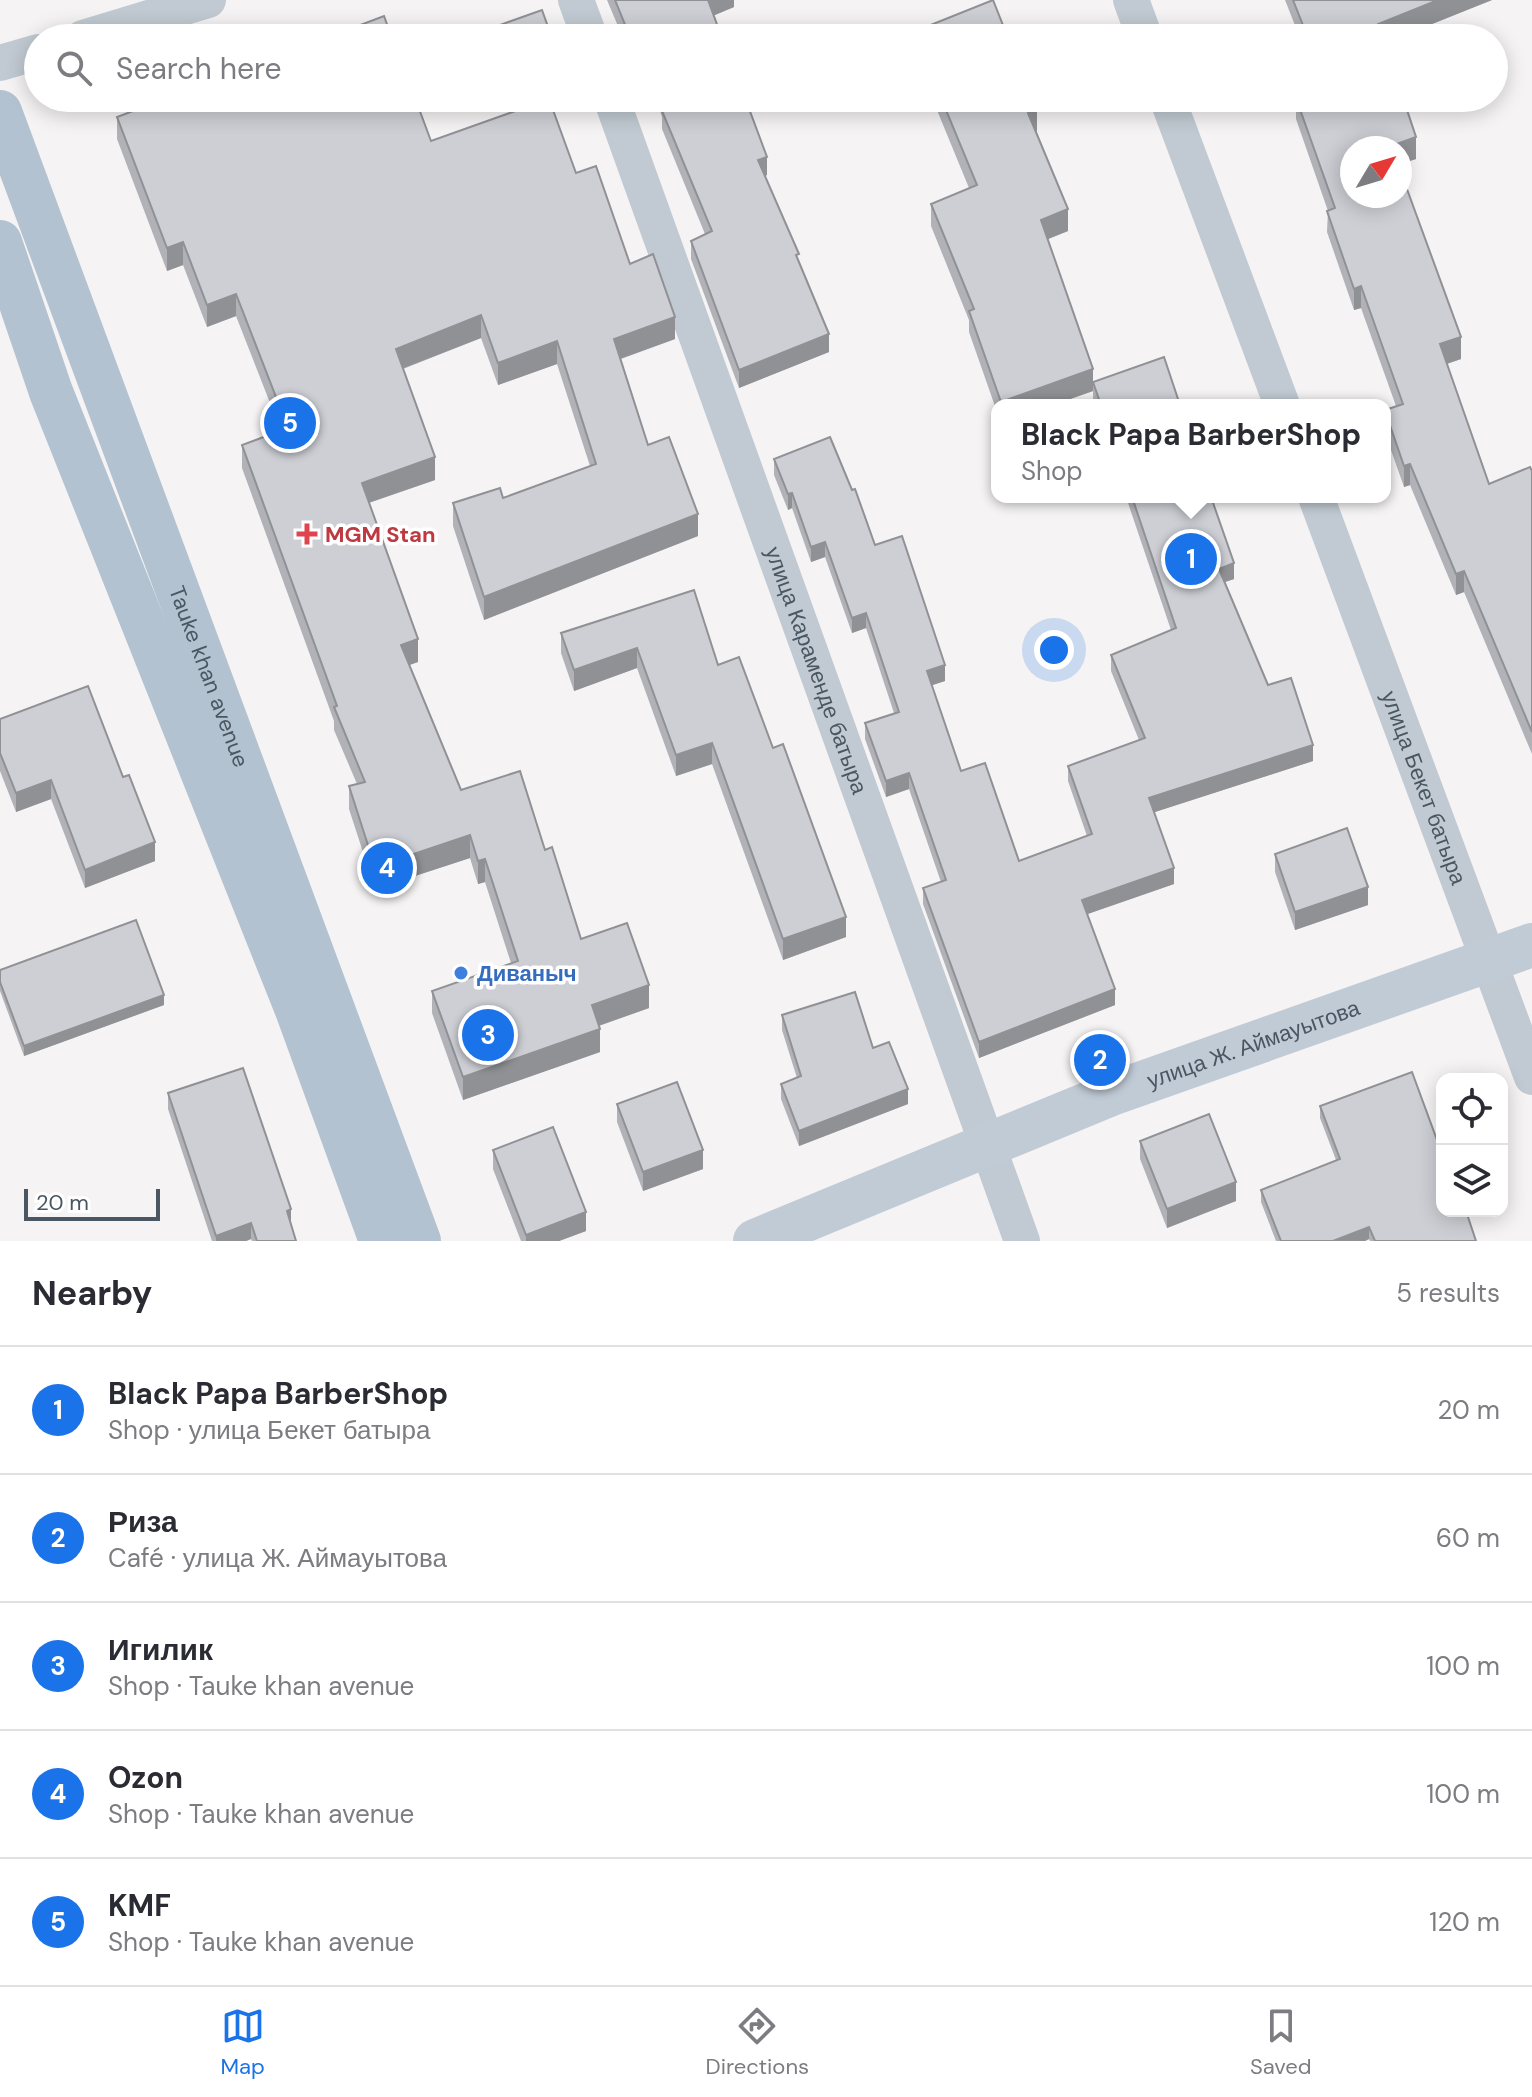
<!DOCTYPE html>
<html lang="en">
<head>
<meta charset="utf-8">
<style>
	body { margin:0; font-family:"DM Sans",sans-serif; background:#f7f7f7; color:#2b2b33 }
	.controls { position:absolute; right:24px; bottom:24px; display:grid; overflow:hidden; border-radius:16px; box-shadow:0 4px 20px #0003 }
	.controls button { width:72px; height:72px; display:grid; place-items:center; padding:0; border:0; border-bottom:2px solid #e1e1e2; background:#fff; color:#2b2b33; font:40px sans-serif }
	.compass { position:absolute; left:1340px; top:136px; width:72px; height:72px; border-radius:50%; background:#fff; box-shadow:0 4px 20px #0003; rotate:52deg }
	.scale { position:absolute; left:24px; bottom:20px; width:136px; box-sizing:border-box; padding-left:8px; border:4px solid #4a5661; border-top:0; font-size:22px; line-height:28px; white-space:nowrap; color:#4a5661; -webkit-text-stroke:6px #fff; paint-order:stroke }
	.you { position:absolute; left:1054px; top:650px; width:28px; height:28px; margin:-20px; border:6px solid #fff; border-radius:50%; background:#1a73e8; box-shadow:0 0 0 12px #1a73e833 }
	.badge { display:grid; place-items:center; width:52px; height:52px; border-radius:50%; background:#1a73e8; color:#fff; font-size:26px; font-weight:700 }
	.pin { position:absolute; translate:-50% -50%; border:4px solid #fff; box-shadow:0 2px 8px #0006 }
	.popup { position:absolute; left:991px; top:399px; width:400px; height:104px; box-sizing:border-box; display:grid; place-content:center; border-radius:16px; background:#fff; filter:drop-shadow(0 2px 6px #0005); font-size:26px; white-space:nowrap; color:#7c7c81 }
	.popup b { font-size:30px; color:#2b2b33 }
	.popup::after { content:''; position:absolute; left:50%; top:100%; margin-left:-16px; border:16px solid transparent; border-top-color:#fff }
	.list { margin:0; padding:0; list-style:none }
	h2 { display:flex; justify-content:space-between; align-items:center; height:104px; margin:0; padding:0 32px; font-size:34px }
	h2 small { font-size:26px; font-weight:400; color:#7c7c81 }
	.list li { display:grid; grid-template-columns:52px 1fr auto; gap:24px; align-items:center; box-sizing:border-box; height:128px; padding:0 32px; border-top:2px solid #e1e1e2 }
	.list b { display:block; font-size:30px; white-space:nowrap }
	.list p { margin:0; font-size:26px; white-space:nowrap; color:#7c7c81 }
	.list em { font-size:26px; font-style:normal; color:#7c7c81 }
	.icon { flex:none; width:44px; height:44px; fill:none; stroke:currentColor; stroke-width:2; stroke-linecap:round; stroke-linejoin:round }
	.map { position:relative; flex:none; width:1532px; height:1241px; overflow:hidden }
	.search { position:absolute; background:#fff; box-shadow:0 4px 20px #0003; left:24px; right:24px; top:24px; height:88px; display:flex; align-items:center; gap:20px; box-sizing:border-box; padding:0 28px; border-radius:44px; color:#7c7c81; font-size:30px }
	.sheet { height:744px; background:#fff }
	nav { display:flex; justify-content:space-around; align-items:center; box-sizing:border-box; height:112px; border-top:2px solid #e1e1e2; background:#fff; font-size:22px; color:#7c7c81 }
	nav a { display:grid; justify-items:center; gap:4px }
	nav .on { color:#1a73e8 }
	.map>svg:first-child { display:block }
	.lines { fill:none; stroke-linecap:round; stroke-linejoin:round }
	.street { stroke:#c1cad2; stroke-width:36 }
	.secondary { stroke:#c1cbd6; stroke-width:44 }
	.primary { stroke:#b3c2d1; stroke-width:44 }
	.wall { fill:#b0b2b7 }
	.shaded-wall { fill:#909195 }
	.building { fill:#cdcfd5; stroke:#909195; stroke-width:2 }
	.health-dot { fill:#e0444e; stroke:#fff; stroke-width:3 }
	.shop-dot { fill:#3f7fe0; stroke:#fff; stroke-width:3 }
	.labels { text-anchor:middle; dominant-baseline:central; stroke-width:7; stroke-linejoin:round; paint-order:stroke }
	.health-label { font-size:22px; font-weight:bold; fill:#be3a42; stroke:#fff; text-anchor:start }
	.street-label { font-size:22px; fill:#4a5661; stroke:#fff }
	.shop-label { font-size:22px; font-weight:bold; fill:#366cbe; stroke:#fff; text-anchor:start }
</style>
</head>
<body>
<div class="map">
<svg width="1532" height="1241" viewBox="0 0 1532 1241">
	<rect width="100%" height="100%" fill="#f5f3f3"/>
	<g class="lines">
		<g class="street">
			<path d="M 576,0 L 590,38"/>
			<path d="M 1131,0 L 1145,38"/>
			<path d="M 83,38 L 208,0"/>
			<path d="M 0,63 L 38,52"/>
			<path id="s1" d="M 611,98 L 1022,1241"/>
			<path d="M 1167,98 L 1282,405"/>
			<path id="s2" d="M 1316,497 L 1532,1077"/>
		</g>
		<path class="secondary" id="s3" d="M 755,1241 L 1114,1093 L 1532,945"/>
		<g class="primary">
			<path id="s4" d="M 0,112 L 419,1241"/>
			<path d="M 0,242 L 51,392 L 297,1010 L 381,1241"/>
		</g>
	</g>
	<g class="wall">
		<path d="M 607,0 L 734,0 L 734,7 L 714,15 L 722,38 L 623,38 Z"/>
		<path d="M 1285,0 L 1492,0 L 1397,38 L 1300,38 Z"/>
		<path d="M 516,98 L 569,98 L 569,102 L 552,108 L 576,173 L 675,339 L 621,359 L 648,445 L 698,536 L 484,620 L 453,526 L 453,503 L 503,498 L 590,466 L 557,364 L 498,385 L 481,338 L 403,369 L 435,480 L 369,503 L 418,662 L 409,665 L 461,790 L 545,850 L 581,939 L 649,1008 L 599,1026 L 600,1052 L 463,1100 L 432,1013 L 432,991 L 511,963 L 485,882 L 478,884 L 470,858 L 375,889 L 349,809 L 349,786 L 357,784 L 334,730 L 334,721 L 242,468 L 242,445 L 281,431 L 236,316 L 207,327 L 183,265 L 167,271 L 117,139 L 117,117 L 431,141 L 520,109 Z"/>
		<path d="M 656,98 L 745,98 L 767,175 L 765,176 L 799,262 L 829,352 L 739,388 L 691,259 L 691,241 L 705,234 L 662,129 L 662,117 Z"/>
		<path d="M 932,98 L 1032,98 L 1037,131 L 1036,132 L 1068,231 L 1047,239 L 1093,382 L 1180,405 L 1095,405 L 1093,398 L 1093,391 L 1053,405 L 997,405 L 997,412 L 969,332 L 969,320 L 931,226 L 931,204 L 969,188 Z"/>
		<path d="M 1296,98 L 1403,98 L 1416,137 L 1416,159 L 1400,164 L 1400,148 L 1352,148 L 1352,196 L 1400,196 L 1400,170 L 1461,337 L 1461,359 L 1447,364 L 1489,484 L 1530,467 L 1532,471 L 1532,754 L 1464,592 L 1456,595 L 1410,485 L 1404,487 L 1385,433 L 1385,410 L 1396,406 L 1361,308 L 1354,310 L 1327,232 L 1328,211 L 1296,119 Z"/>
		<path d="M 774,459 L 875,545 L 945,681 L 931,685 L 961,771 L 1019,861 L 1087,836 L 1068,781 L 1068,766 L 1139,740 L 1111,671 L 1111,655 L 1171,630 L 1126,497 L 1211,497 L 1234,579 L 1225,582 L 1268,685 L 1313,761 L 1154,812 L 1174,884 L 1087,914 L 1115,1005 L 979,1058 L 923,904 L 923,888 L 941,882 L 909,789 L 886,797 L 865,739 L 865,723 L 894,713 L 866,628 L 852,633 L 825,557 L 811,562 L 792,508 L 788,510 L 774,475 Z"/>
		<path d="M 561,633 L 718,665 L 773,748 L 846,937 L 783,960 L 712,764 L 676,776 L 637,668 L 574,691 L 561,653 Z"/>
		<path d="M 0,719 L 123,777 L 155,861 L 85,888 L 51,799 L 16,812 L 0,771 Z"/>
		<path d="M 1275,854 L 1368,905 L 1295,930 L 1275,872 Z"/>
		<path d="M 0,970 L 164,1005 L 24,1056 L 0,991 Z"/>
		<path d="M 782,1015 L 873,1048 L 908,1104 L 799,1146 L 781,1099 L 781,1084 L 797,1078 L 782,1030 Z"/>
		<path d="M 168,1093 L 291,1225 L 296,1241 L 252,1241 L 251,1239 L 246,1241 L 212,1241 L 168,1109 Z"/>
		<path d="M 617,1104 L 703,1169 L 643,1191 L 617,1122 Z"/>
		<path d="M 1320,1106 L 1476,1241 L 1370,1241 L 1369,1239 L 1365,1241 L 1276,1241 L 1261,1202 L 1261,1190 L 1336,1160 L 1320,1118 Z"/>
		<path d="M 1140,1141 L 1236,1201 L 1167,1228 L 1140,1159 Z"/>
		<path d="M 493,1150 L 586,1231 L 559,1241 L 521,1241 L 493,1169 Z"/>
	</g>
	<g class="shaded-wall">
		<path d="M 708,0 L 734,0 L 734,7 L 708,18 Z"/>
		<path d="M 1438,0 L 1492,0 L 1397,38 L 1378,38 L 1378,24 Z"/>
		<path d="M 638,28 L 638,38 L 628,38 L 628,32 Z"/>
		<path d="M 529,98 L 569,98 L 569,102 L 524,119 L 524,100 Z"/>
		<path d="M 1037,110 L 1037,131 L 1028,135 L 1028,113 Z"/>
		<path d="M 1416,137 L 1416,159 L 1400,164 L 1400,148 L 1391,148 L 1391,146 Z"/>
		<path d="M 767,157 L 767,175 L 758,179 L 758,160 Z"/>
		<path d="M 1068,209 L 1068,231 L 1041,242 L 1041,220 Z"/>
		<path d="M 183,242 L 183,265 L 167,271 L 167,248 Z"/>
		<path d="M 1361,286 L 1361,308 L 1354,310 L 1354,289 Z"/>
		<path d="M 236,294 L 236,316 L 207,327 L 207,305 Z"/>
		<path d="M 481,315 L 481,338 L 396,371 L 396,349 Z"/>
		<path d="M 675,317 L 675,339 L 614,361 L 614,339 Z"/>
		<path d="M 829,334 L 829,352 L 739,388 L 739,370 Z"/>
		<path d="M 1461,337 L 1461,359 L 1440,366 L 1440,344 Z"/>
		<path d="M 557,341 L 557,364 L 498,385 L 498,363 Z"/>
		<path d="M 1093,369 L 1093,391 L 1053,405 L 1001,405 L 1001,402 Z"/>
		<path d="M 435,457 L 435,480 L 362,505 L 362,483 Z"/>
		<path d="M 1410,464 L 1410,485 L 1404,487 L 1404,466 Z"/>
		<path d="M 792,493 L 792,508 L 788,510 L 788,494 Z"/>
		<path d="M 698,514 L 698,536 L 484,620 L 484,597 Z"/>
		<path d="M 825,542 L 825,557 L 811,562 L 811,547 Z"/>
		<path d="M 1234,563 L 1234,579 L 1219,584 L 1219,569 Z"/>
		<path d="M 1464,571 L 1464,592 L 1456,595 L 1456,574 Z"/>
		<path d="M 866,613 L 866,628 L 852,633 L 852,618 Z"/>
		<path d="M 418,639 L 418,662 L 401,668 L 401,645 Z"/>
		<path d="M 637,648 L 637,668 L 574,691 L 574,670 Z"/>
		<path d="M 945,665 L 945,681 L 927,687 L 927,671 Z"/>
		<path d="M 712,743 L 712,764 L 676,776 L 676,755 Z"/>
		<path d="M 1313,745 L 1313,761 L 1149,814 L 1149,798 Z"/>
		<path d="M 909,773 L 909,789 L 886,797 L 886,781 Z"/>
		<path d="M 51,780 L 51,799 L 16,812 L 16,793 Z"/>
		<path d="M 470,835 L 470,858 L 375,889 L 375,867 Z"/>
		<path d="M 155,842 L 155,861 L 85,888 L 85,870 Z"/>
		<path d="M 485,859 L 485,882 L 478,884 L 478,861 Z"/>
		<path d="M 1174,868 L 1174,884 L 1082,916 L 1082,900 Z"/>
		<path d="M 1368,887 L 1368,905 L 1295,930 L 1295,912 Z"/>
		<path d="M 846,917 L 846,937 L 783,960 L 783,939 Z"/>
		<path d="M 649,985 L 649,1008 L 592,1028 L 592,1005 Z"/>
		<path d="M 1115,989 L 1115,1005 L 979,1058 L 979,1042 Z"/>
		<path d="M 164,995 L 164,1005 L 24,1056 L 24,1046 Z"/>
		<path d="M 600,1029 L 600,1052 L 463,1100 L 463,1077 Z"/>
		<path d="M 908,1089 L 908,1104 L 799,1146 L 799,1131 Z"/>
		<path d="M 703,1150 L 703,1169 L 643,1191 L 643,1172 Z"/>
		<path d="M 1236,1182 L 1236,1201 L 1167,1228 L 1167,1209 Z"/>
		<path d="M 291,1209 L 291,1225 L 287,1211 Z"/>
		<path d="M 586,1212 L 586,1231 L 559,1241 L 526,1241 L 526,1235 Z"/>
		<path d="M 251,1223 L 251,1239 L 246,1241 L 216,1241 L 216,1236 Z"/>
		<path d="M 1369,1227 L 1369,1239 L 1365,1241 L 1333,1241 Z"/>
	</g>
	<g class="building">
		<path d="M 615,0 L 708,0 L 722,38 L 641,38 L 638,28 L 628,32 Z"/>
		<path d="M 993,0 L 1008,38 L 916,38 L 913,32 Z"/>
		<path d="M 1293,0 L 1438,0 L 1378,24 L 1382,38 L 1308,38 Z"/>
		<path d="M 542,10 L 552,38 L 501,38 L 497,26 Z"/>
		<path d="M 384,16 L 392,38 L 326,38 Z"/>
		<path d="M 167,98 L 415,98 L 431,141 L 549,99 L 576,173 L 596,166 L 630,264 L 653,254 L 675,317 L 614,339 L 648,445 L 669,437 L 698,514 L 484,597 L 453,503 L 500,488 L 503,498 L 596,464 L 557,341 L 498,363 L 481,315 L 396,349 L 435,457 L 362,483 L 418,639 L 401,645 L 461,790 L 520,771 L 545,850 L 552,847 L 581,939 L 627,923 L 649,985 L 592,1005 L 600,1029 L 463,1077 L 432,991 L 518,961 L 485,859 L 478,861 L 470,835 L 375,867 L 349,786 L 365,782 L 334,707 L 337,706 L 242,445 L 288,428 L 236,294 L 207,305 L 183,242 L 167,248 L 117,117 Z"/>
		<path d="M 662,98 L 745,98 L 767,157 L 758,160 L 799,254 L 796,255 L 829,334 L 739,370 L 691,241 L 712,231 L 662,111 L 666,109 Z"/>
		<path d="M 941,98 L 1032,98 L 1037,110 L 1028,113 L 1068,209 L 1041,220 L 1093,369 L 1001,402 L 969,311 L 974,309 L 931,204 L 977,185 Z"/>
		<path d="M 1296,98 L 1403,98 L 1416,137 L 1391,146 L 1392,148 L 1352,148 L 1352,196 L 1400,196 L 1400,170 L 1461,337 L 1440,344 L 1489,484 L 1530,467 L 1532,471 L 1532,732 L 1464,571 L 1456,574 L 1410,464 L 1404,466 L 1385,411 L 1385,410 L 1403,404 L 1361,286 L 1354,289 L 1327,211 L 1335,208 Z"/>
		<path d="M 1164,357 L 1180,405 L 1101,405 L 1093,382 Z"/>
		<path d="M 830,437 L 852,490 L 855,489 L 875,545 L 902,536 L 945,665 L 927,671 L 961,771 L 985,763 L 1019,861 L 1092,834 L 1068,766 L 1145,738 L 1111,655 L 1176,628 L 1132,497 L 1211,497 L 1234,563 L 1219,569 L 1268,685 L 1291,678 L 1313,745 L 1149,798 L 1174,868 L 1082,900 L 1115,989 L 979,1042 L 923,888 L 946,880 L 909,773 L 886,781 L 865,723 L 899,712 L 866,613 L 852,618 L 825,542 L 811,547 L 792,493 L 788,494 L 774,459 Z"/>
		<path d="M 694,590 L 718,665 L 739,657 L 773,748 L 783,744 L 846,917 L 783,939 L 712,743 L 676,755 L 637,648 L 574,670 L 561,633 Z"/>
		<path d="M 88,686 L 123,777 L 129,775 L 155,842 L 85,870 L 51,780 L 16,793 L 0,753 L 0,719 Z"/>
		<path d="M 1347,828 L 1368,887 L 1295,912 L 1275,854 Z"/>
		<path d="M 136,920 L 164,995 L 24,1046 L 0,982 L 0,970 Z"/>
		<path d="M 855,992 L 873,1048 L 889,1042 L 908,1089 L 799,1131 L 781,1084 L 801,1076 L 782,1015 Z"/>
		<path d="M 243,1068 L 291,1209 L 287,1211 L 296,1241 L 257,1241 L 251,1223 L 216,1236 L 168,1093 Z"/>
		<path d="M 1412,1072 L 1440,1148 L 1442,1147 L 1442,1211 L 1466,1211 L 1476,1241 L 1375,1241 L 1369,1227 L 1333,1241 L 1281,1241 L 1261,1190 L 1340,1159 L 1320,1106 Z"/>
		<path d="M 677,1082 L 703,1150 L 643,1172 L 617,1104 Z"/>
		<path d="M 1209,1114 L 1236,1182 L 1167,1209 L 1140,1141 Z"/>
		<path d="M 553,1127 L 586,1212 L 526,1235 L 493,1150 Z"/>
	</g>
	<path class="health-dot" d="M303 522h8v8h8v8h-8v8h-8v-8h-8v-8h8z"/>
	<circle class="shop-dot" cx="461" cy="973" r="8"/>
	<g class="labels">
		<g class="health-label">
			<text x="325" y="534">MGM Stan</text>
		</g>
		<g class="street-label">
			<text stroke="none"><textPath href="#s1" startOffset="608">улица Караменде батыра</textPath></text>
			<text stroke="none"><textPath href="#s4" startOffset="602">Tauke khan avenue</textPath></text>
			<text stroke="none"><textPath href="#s2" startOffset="310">улица Бекет батыра</textPath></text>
			<text stroke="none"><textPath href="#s3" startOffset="536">улица Ж. Аймауытова</textPath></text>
		</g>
		<g class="shop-label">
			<text x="477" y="973">Диваныч</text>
		</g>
	</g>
</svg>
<div class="controls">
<button><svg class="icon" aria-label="locate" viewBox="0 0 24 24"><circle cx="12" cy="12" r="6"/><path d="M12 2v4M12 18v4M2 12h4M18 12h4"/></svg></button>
<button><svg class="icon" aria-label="layers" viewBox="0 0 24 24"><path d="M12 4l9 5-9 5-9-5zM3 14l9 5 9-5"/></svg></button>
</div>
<svg class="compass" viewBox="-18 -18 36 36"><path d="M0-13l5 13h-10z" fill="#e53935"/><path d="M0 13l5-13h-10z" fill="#7c7c81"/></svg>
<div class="scale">20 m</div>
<div class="you"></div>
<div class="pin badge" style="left:1191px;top:559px">1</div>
<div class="popup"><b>Black Papa BarberShop</b>Shop</div>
<div class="pin badge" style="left:1100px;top:1060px">2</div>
<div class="pin badge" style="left:488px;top:1035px">3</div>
<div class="pin badge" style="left:387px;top:868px">4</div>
<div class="pin badge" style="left:290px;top:423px">5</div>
<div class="search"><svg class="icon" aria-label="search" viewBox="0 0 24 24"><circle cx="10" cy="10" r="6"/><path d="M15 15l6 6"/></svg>Search here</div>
</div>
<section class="sheet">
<h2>Nearby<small>5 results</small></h2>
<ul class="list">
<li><span class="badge">1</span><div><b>Black Papa BarberShop</b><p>Shop · улица Бекет батыра</p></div><em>20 m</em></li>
<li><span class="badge">2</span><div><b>Риза</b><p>Café · улица Ж. Аймауытова</p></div><em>60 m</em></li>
<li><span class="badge">3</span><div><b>Игилик</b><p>Shop · Tauke khan avenue</p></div><em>100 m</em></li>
<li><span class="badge">4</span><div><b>Ozon</b><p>Shop · Tauke khan avenue</p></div><em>100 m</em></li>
<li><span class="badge">5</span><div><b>KMF</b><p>Shop · Tauke khan avenue</p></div><em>120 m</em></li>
</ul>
</section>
<nav>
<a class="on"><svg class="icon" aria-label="map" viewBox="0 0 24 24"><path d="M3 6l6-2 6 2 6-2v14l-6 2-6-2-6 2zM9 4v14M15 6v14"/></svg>Map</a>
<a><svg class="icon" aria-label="directions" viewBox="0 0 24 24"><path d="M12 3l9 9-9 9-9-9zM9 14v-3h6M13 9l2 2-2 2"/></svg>Directions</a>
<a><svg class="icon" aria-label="saved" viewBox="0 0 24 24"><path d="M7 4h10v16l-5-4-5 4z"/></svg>Saved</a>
</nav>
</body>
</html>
